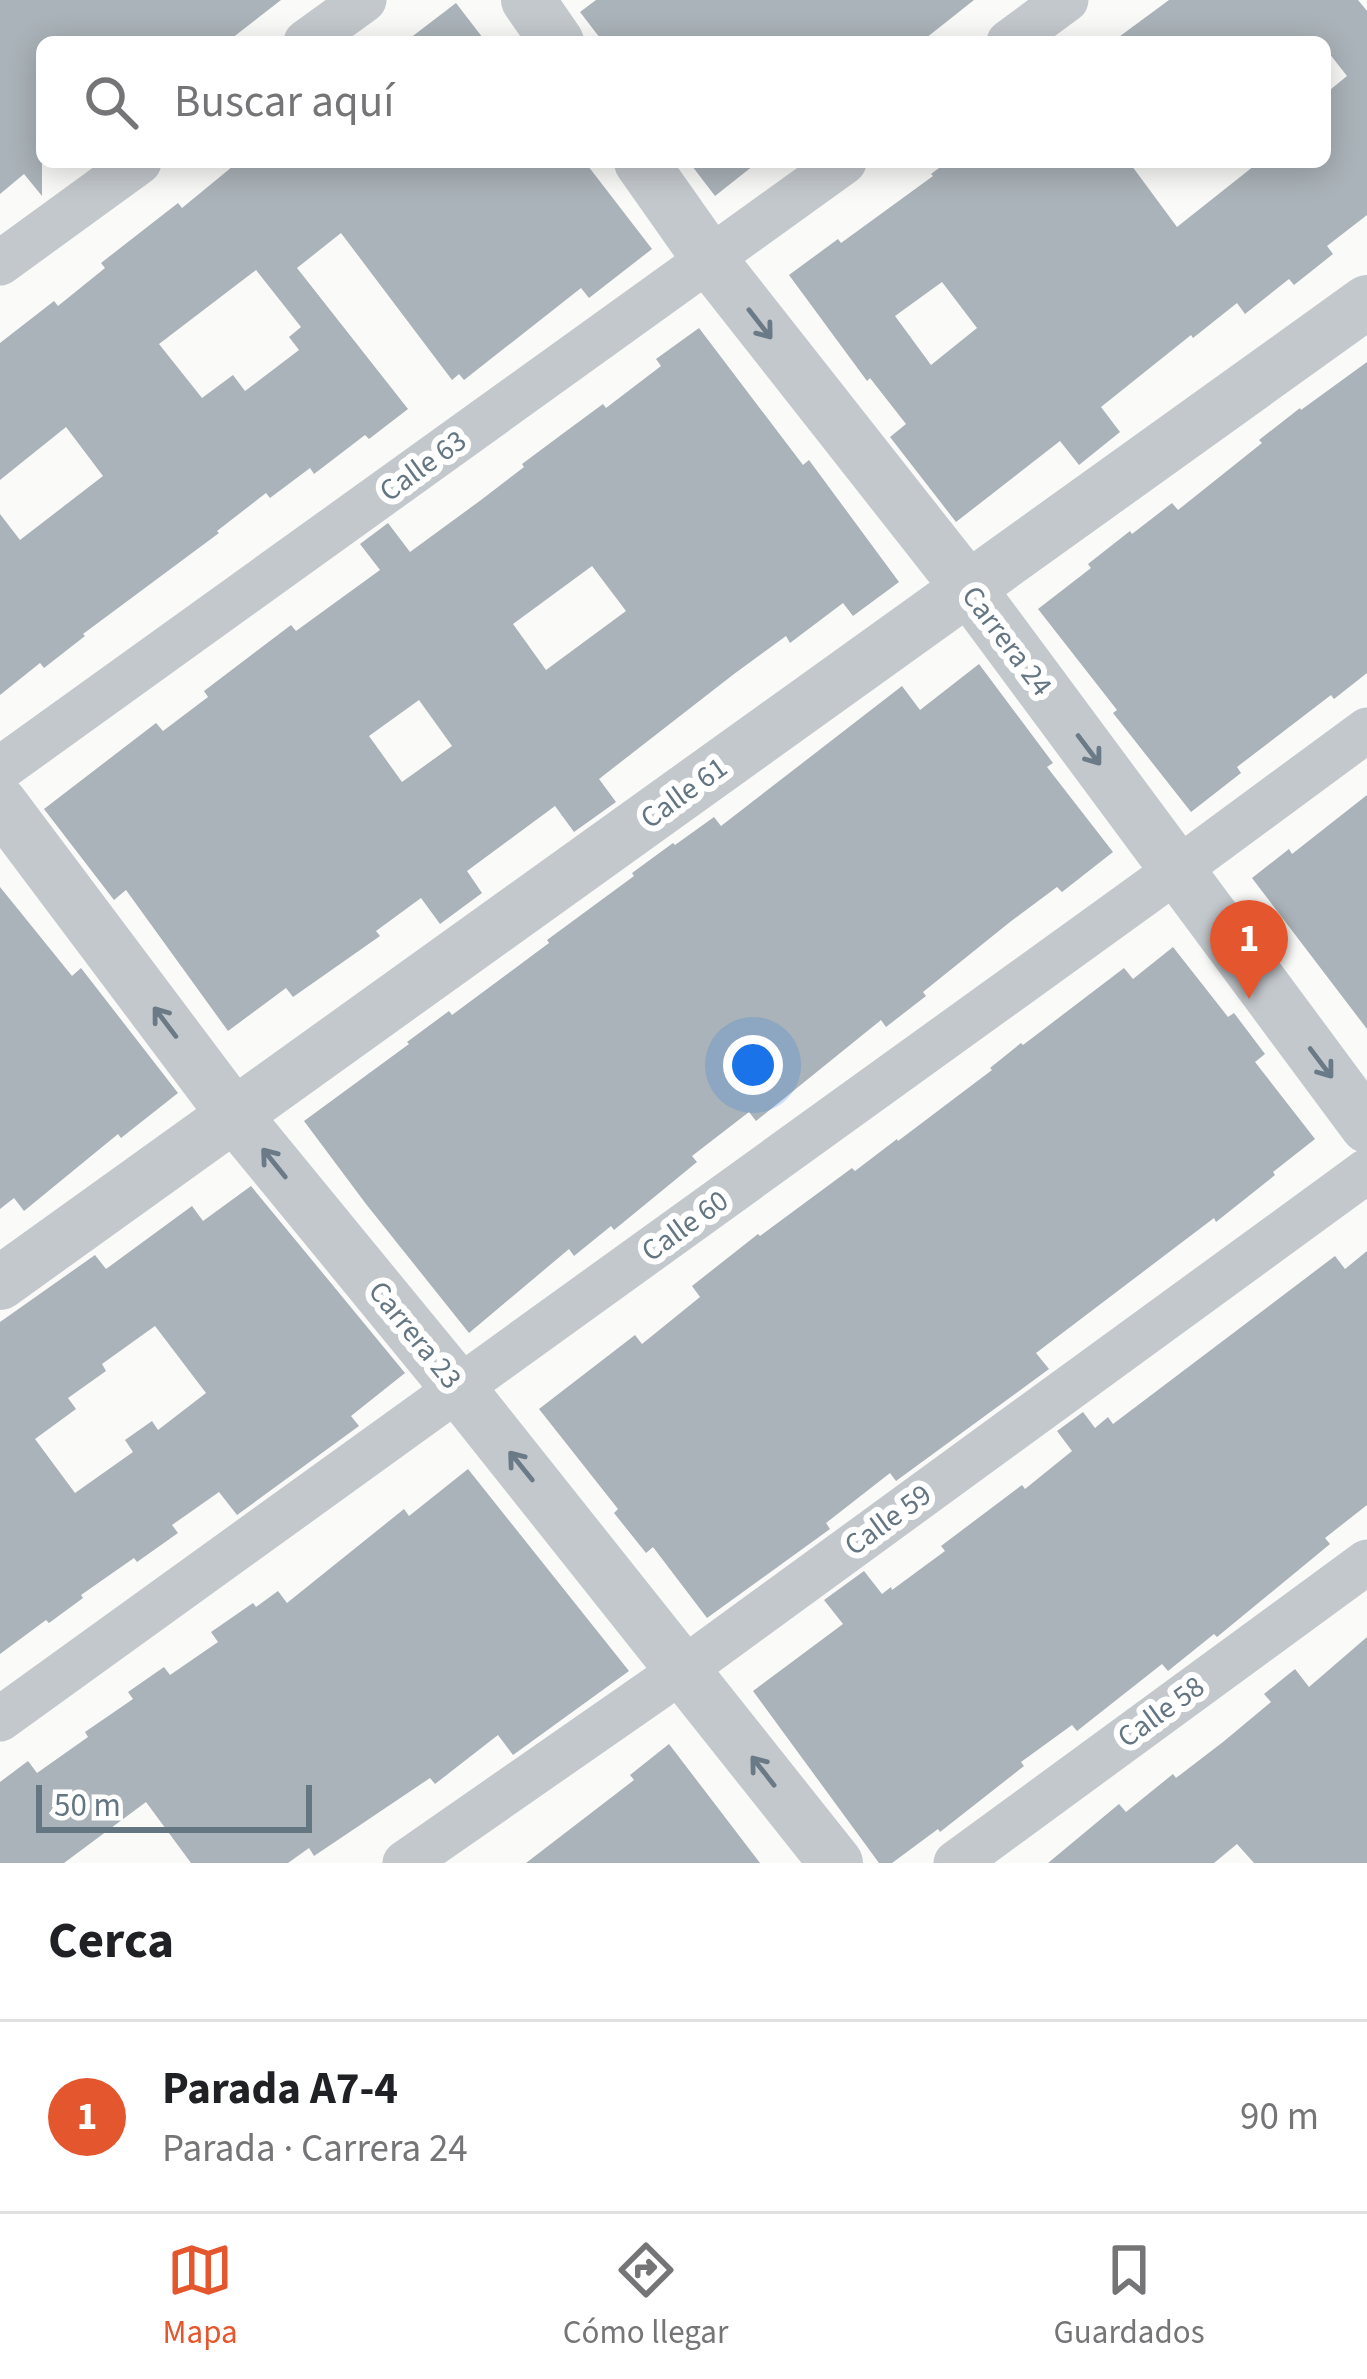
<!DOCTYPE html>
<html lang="es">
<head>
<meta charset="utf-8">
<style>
	body { margin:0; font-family:"Source Sans 3",sans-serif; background:#f6f6f6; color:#202124 }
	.scale { position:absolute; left:36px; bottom:30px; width:276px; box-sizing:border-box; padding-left:12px; border:6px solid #657683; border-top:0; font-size:33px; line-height:42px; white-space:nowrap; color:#657683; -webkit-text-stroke:9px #fff; paint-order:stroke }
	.you { position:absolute; left:753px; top:1065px; width:42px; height:42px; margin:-30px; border:9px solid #fff; border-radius:50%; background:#1a73e8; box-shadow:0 0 0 18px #1a73e833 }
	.badge { display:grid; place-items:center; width:78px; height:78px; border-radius:50%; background:#e4572e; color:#fff; font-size:39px; font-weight:700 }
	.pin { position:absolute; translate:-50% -99px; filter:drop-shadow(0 3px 6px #0008) }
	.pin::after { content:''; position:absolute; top:63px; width:42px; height:36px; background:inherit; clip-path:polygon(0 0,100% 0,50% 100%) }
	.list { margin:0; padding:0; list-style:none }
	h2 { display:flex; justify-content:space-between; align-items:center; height:156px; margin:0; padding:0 48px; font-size:51px }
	h2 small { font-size:39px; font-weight:400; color:#757577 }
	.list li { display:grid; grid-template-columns:78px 1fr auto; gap:36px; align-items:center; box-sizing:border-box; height:192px; padding:0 48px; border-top:3px solid #e0e0e0 }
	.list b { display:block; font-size:45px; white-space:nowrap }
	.list p { margin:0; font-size:39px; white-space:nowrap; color:#757577 }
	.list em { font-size:39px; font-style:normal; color:#757577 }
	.icon { flex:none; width:66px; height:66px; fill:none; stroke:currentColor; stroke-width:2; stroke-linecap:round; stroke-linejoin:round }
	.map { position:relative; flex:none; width:1367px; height:1863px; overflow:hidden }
	.search { position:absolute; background:#fff; box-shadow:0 6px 30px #0003; left:36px; right:36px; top:36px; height:132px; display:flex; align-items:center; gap:30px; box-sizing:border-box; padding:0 42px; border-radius:18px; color:#757577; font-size:45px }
	.sheet { height:348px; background:#fff }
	nav { display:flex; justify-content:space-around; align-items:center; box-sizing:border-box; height:168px; border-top:3px solid #e0e0e0; background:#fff; font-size:33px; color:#757577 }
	nav a { display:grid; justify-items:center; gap:6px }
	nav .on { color:#e4572e }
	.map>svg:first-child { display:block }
	.building { fill:#aab3b9; fill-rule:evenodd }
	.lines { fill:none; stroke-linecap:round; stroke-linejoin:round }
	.minor { stroke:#c3c8cc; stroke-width:45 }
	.tertiary { stroke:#c3c8cc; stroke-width:54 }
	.oneway { stroke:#6a7a87 }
	.labels { text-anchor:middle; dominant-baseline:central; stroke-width:12; stroke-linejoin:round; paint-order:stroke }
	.street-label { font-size:30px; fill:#657683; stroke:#fff }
</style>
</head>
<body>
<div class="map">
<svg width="1367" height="1863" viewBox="0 0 1367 1863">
	<rect width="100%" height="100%" fill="#fafaf8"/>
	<g class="building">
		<path d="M 0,0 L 281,0 L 227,42 L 42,42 L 42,196 L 24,174 L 0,194 Z"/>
		<path d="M 596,0 L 974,0 L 921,42 L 603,42 L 580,12 Z"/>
		<path d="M 1169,0 L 1358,0 L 1367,11 L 1367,215 L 1327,246 L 1333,254 L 1294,285 L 1289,279 L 1245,314 L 1237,303 L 1193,338 L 1191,335 L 1101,407 L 1120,432 L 1079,465 L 1060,441 L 956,522 L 890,437 L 906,424 L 870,378 L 867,381 L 789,275 L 838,239 L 841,243 L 933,176 L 931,174 L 947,162 L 1129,162 L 1177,227 L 1259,162 L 1325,162 L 1325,94 L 1347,76 L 1325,48 L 1325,42 L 1112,42 ZM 942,282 L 977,328 L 931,365 L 895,316 Z"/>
		<path d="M 456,3 L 486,42 L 405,42 Z"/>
		<path d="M 238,162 L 585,162 L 652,249 L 589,298 L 581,288 L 464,380 L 459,374 L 452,380 L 341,233 L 297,268 L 408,409 L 369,439 L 365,435 L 314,474 L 310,468 L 270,498 L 266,493 L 217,531 L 219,533 L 83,634 L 85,636 L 44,668 L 40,663 L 0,695 L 0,514 L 20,540 L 103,476 L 66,427 L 0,480 L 0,343 L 54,301 L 58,306 L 105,268 L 101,263 L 178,203 L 182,208 ZM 256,270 L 301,327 L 289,337 L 299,350 L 245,391 L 233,375 L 202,398 L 159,344 Z"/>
		<path d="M 689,162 L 758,162 L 715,196 Z"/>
		<path d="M 699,328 L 803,465 L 809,460 L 899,582 L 853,616 L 843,603 L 790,643 L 786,636 L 734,674 L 599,779 L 616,802 L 574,832 L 555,806 L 467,871 L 482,893 L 440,924 L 421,898 L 376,931 L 380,936 L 293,997 L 286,988 L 228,1031 L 126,890 L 114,900 L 44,809 L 156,723 L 163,731 L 208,697 L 204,691 L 291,625 L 296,631 L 380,570 L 360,544 L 388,523 L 410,552 L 481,500 L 524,467 L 522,464 L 565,432 L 603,404 L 606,408 L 661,366 L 656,359 ZM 592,566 L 626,611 L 546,670 L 513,624 ZM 419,700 L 452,746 L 402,782 L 369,736 Z"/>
		<path d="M 1367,362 L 1367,673 L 1334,699 L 1331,695 L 1237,767 L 1241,773 L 1191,812 L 1113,713 L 1117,710 L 1038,609 L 1091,568 L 1088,564 L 1130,531 L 1132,534 L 1172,503 L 1178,510 L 1262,443 L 1259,440 L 1300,408 L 1301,410 Z"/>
		<path d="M 979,664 L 1053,763 L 1047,767 L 1113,852 L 1062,892 L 1057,887 L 1010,922 L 923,992 L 926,996 L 886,1027 L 881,1020 L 756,1121 L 749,1112 L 692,1156 L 697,1162 L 614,1230 L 611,1226 L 574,1256 L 569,1249 L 469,1333 L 366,1204 L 304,1121 L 409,1044 L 407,1042 L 449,1011 L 452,1015 L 549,943 L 547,940 L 634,876 L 632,873 L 673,843 L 675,845 L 714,817 L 721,826 L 902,686 L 920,710 Z"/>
		<path d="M 1367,795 L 1367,1029 L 1252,878 L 1289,849 L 1292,854 Z"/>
		<path d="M 0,887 L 72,976 L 81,968 L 178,1093 L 121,1138 L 118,1134 L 24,1211 L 14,1198 L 0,1209 Z"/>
		<path d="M 1173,947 L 1228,1017 L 1234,1013 L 1265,1054 L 1255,1062 L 1315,1139 L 1273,1172 L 1275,1175 L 1216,1222 L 1214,1218 L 1036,1353 L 1049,1369 L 896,1481 L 890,1473 L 826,1523 L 830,1529 L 707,1618 L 653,1547 L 646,1553 L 614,1513 L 618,1509 L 539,1409 L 635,1335 L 642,1344 L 700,1297 L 692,1286 L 758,1234 L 760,1236 L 852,1168 L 855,1171 L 897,1139 L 898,1141 L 992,1070 L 990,1068 L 1021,1043 L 1023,1045 L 1124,968 L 1133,979 Z"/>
		<path d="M 251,1186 L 405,1373 L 351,1416 L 359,1426 L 237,1515 L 219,1492 L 172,1525 L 178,1533 L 137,1562 L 134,1558 L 81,1595 L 83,1598 L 49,1623 L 46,1620 L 0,1654 L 0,1322 L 95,1255 L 106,1269 L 192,1206 L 203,1221 ZM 155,1326 L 206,1393 L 158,1430 L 152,1421 L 125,1440 L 133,1452 L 75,1493 L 35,1439 L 76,1409 L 68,1398 L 106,1371 L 102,1364 Z"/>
		<path d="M 1367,1251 L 1367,1505 L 1325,1538 L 1330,1544 L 1217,1637 L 1214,1634 L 1168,1671 L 1162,1664 L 1077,1731 L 1072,1725 L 1021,1762 L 1024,1766 L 940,1832 L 938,1829 L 892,1863 L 879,1863 L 753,1691 L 843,1624 L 824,1600 L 864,1571 L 882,1594 L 891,1587 L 892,1590 L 945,1551 L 941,1546 L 1022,1485 L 1025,1489 L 1072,1451 L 1057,1431 L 1083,1412 L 1095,1428 L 1108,1417 L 1113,1424 L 1335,1256 L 1345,1269 Z"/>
		<path d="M 468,1469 L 629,1671 L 513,1755 L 498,1735 L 435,1784 L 430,1778 L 314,1856 L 309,1848 L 288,1863 L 191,1863 L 146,1802 L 64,1863 L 0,1863 L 0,1782 L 28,1761 L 37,1773 L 88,1737 L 85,1732 L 133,1699 L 128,1692 L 164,1667 L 170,1675 L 218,1642 L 211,1632 L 253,1603 L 256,1607 L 278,1591 L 287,1603 L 404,1509 L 409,1516 Z"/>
		<path d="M 1367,1637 L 1367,1863 L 1254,1863 L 1237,1844 L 1214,1863 L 1048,1863 L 1119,1804 L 1126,1812 L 1173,1774 L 1176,1778 L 1223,1742 L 1271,1702 L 1264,1694 L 1295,1669 L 1309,1687 Z"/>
		<path d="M 669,1744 L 760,1863 L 526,1863 L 634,1780 L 630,1775 Z"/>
	</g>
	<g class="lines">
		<g class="minor">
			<path d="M 306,42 L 364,0"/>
			<path d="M 1009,42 L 1066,0"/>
			<path d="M 0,263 L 139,162"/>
			<path d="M 0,769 L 844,162"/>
			<path d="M 0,1719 L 1177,870 L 1367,730"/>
			<path d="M 405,1863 L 684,1669 L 1367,1171"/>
			<path d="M 956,1863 L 1367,1562"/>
		</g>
		<g class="tertiary">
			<path d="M 528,0 L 557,42"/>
			<path d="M 641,162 L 710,260 L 969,589 L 1367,1126"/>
			<path d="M 0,803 L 235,1116 L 459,1389 L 836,1863"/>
			<path d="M 0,1283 L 1367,302"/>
		</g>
	</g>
	<defs><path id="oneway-shaft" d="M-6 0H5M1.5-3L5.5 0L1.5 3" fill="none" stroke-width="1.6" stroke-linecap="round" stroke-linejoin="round" transform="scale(3)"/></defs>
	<g class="oneway">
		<use href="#oneway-shaft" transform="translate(760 324) rotate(52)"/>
		<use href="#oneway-shaft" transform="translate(1089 750) rotate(53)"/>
		<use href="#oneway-shaft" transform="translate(165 1022) rotate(-127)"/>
		<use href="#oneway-shaft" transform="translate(1321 1063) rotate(53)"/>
		<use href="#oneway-shaft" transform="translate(274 1163) rotate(-129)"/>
		<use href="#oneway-shaft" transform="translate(521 1466) rotate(-129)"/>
		<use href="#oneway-shaft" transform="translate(763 1771) rotate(-128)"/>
	</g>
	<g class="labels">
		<g class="street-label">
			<text transform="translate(423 466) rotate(-36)">Calle 63</text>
			<text transform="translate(1007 641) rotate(53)">Carrera 24</text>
			<text transform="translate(684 793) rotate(-36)">Calle 61</text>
			<text transform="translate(685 1226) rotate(-36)">Calle 60</text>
			<text transform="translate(415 1335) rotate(51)">Carrera 23</text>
			<text transform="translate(888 1520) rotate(-36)">Calle 59</text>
			<text transform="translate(1161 1712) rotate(-36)">Calle 58</text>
		</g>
	</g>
</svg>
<div class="scale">50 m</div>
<div class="you"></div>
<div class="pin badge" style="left:1249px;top:999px">1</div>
<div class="search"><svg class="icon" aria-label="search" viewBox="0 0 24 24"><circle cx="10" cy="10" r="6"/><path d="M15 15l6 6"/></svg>Buscar aquí</div>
</div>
<section class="sheet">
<h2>Cerca<small></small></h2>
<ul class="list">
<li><span class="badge">1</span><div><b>Parada A7-4</b><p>Parada · Carrera 24</p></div><em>90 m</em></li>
</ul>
</section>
<nav>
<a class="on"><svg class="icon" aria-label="map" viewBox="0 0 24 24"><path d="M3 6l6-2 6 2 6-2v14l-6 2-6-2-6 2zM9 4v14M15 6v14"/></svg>Mapa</a>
<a><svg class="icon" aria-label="directions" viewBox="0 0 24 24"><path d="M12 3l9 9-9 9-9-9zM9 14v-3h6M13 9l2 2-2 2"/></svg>Cómo llegar</a>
<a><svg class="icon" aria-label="saved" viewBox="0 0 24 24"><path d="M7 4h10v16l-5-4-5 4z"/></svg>Guardados</a>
</nav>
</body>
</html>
